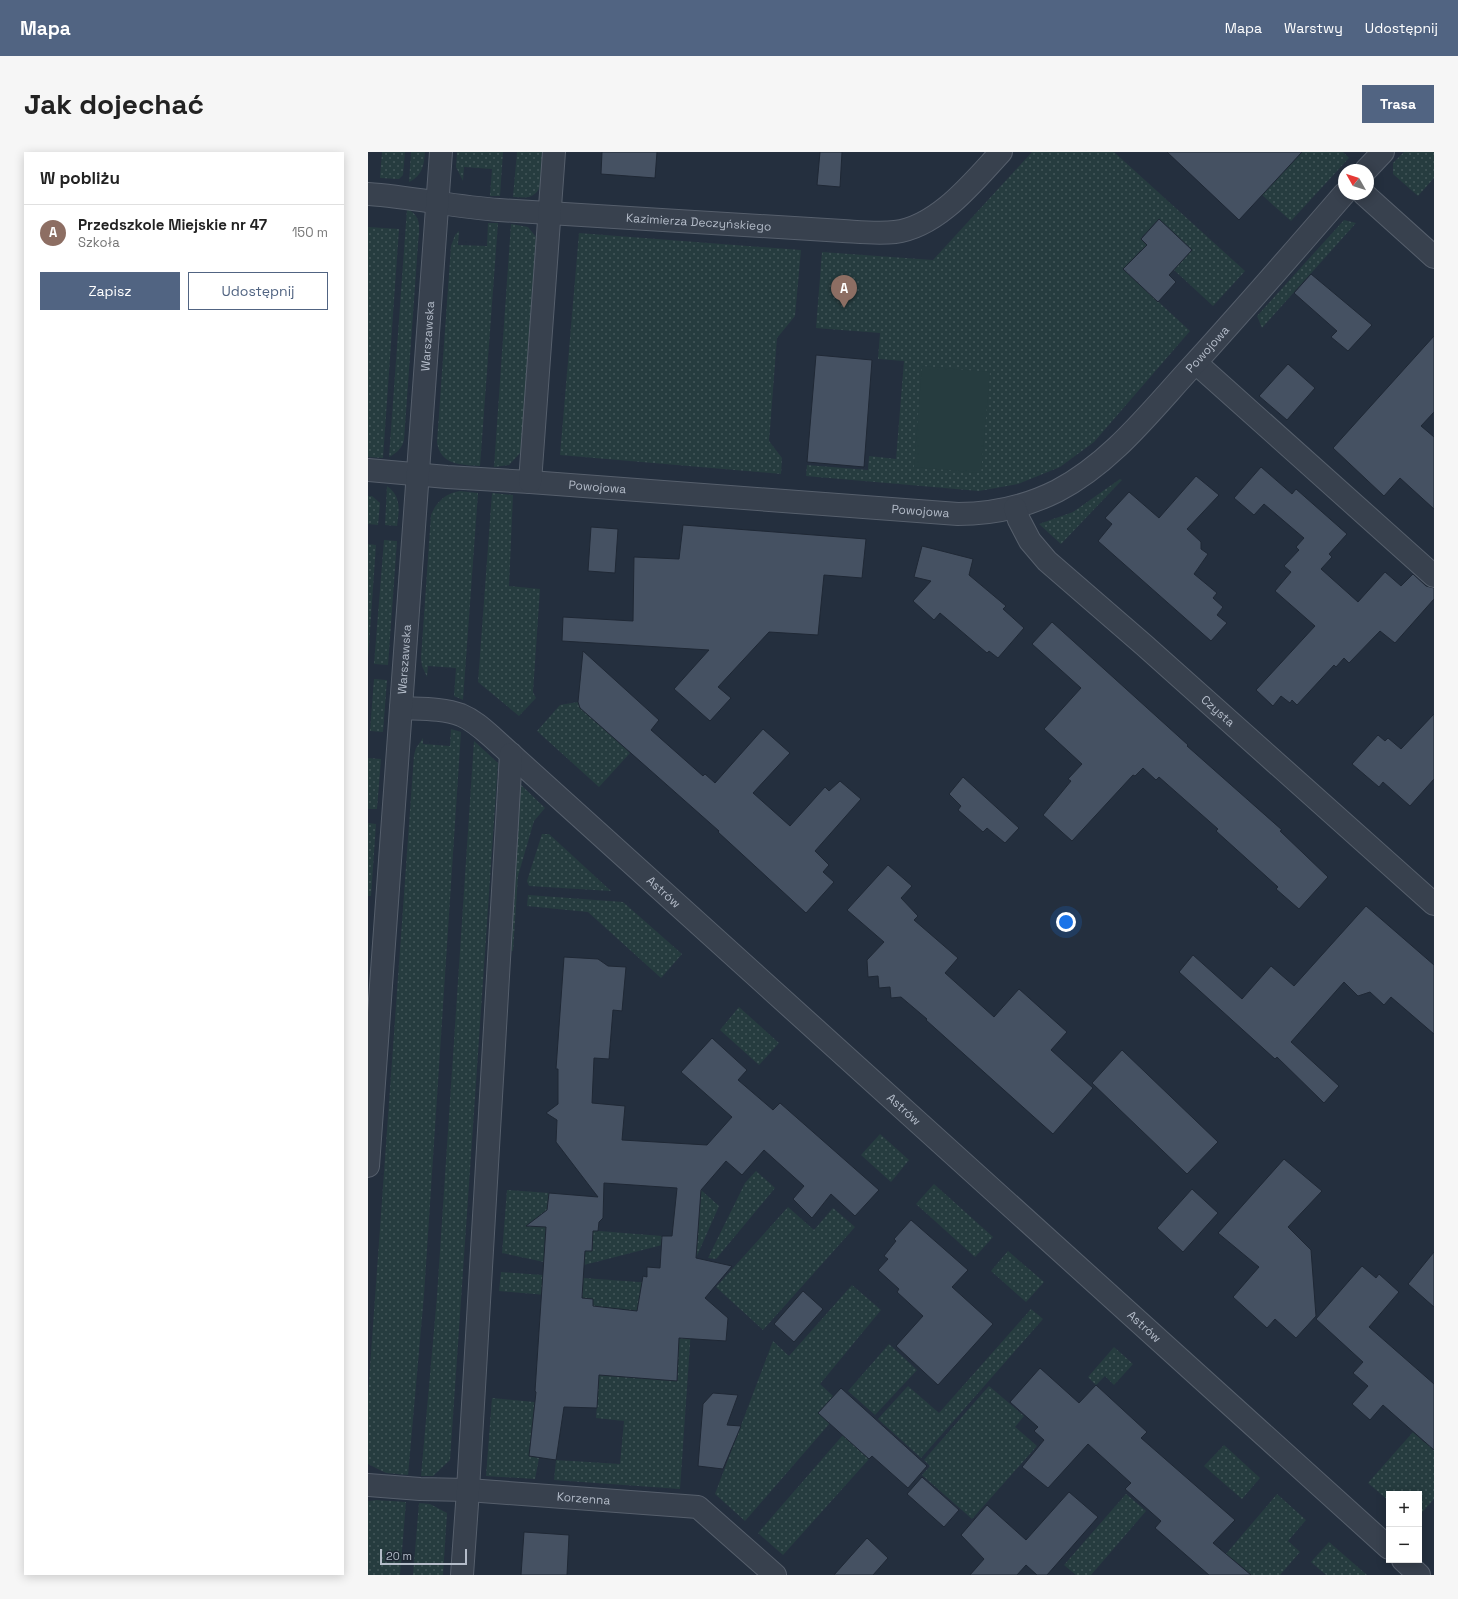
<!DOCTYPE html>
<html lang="pl">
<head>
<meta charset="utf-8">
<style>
	body { margin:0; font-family:"Space Grotesk",sans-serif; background:#f6f6f6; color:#222 }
	.controls { position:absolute; right:12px; bottom:12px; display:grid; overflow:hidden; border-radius:0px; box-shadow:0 2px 10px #0003 }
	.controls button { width:36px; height:36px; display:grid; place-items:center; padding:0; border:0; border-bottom:1px solid #e0e0e0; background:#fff; color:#222; font:20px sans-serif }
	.compass { position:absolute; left:970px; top:12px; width:36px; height:36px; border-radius:50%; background:#fff; box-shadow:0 2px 10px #0003; rotate:309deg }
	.scale { position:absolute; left:12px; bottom:10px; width:87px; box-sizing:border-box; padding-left:4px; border:2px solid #b4bcc9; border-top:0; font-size:11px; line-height:14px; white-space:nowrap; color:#b4bcc9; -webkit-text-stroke:3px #1d2633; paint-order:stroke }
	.you { position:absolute; left:698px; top:770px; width:14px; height:14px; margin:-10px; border:3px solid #fff; border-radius:50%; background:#1a73e8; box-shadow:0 0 0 6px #1a73e833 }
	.badge { display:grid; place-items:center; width:26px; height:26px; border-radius:50%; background:#516482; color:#fff; font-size:13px; font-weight:700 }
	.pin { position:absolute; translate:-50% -33px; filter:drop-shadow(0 1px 2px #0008) }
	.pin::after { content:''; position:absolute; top:21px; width:14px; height:12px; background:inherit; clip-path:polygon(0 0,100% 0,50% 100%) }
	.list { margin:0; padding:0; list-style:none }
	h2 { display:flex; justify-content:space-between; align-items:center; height:52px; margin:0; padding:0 16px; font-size:17px }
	h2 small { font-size:13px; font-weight:400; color:#767676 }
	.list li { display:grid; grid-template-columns:26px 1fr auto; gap:12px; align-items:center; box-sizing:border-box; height:56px; padding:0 16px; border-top:1px solid #e0e0e0 }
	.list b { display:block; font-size:15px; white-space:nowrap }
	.list p { margin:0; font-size:13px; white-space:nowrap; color:#767676 }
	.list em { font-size:13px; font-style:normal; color:#767676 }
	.actions { display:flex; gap:8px; padding:12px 16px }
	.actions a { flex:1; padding:9px 0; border:1px solid #516482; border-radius:0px; text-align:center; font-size:14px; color:#516482 }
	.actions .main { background:#516482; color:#fff }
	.map { position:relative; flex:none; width:1066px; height:1423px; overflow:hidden; border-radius:0px }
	header { display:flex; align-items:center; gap:24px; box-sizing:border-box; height:56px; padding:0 20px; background:#516482; color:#fff }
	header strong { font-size:19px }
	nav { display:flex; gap:22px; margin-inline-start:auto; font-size:14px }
	.intro { display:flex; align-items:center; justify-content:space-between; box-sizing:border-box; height:96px; padding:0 24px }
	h1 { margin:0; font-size:28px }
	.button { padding:10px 18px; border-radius:0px; background:#516482; color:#fff; font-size:14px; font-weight:700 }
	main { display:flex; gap:24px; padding:0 24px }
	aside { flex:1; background:#fff; border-radius:0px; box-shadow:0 2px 10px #0003 }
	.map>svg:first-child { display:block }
	.grass { fill:url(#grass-dots) }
	.green { fill:#263c3f }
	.building { fill:#455162; stroke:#1f2835; fill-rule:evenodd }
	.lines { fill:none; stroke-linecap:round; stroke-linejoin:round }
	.minor-casing { stroke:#565f6c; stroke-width:24 }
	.minor { stroke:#38414e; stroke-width:22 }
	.labels { text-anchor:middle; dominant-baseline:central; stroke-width:4; stroke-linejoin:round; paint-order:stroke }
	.street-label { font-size:12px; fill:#b4bcc9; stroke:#1d2633 }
</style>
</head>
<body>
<header>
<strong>Mapa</strong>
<nav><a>Mapa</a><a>Warstwy</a><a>Udostępnij</a></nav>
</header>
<div class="intro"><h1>Jak dojechać</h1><a class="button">Trasa</a></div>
<main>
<aside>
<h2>W pobliżu<small></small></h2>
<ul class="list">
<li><span class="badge" style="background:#8d6e63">A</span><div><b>Przedszkole Miejskie nr 47</b><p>Szkoła</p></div><em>150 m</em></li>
</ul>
<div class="actions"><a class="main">Zapisz</a><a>Udostępnij</a></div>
</aside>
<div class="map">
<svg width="1066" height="1423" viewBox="0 0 1066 1423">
	<defs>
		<pattern id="grass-dots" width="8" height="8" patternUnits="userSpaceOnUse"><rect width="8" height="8" fill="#263c3f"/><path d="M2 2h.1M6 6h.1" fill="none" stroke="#435659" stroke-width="1.8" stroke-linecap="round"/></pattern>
	</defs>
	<rect width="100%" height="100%" fill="#242f3e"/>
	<g class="grass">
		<path d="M 14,0 L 37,0 L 35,23 L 31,27 L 12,26 Z"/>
		<path d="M 43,0 L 57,0 C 56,13 54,24 41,30 Z"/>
		<path d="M 89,0 L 135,0 L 132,44 L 122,44 L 124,17 L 96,15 L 95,29 L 88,15 Z"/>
		<path d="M 149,0 L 177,0 C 176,14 178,40 161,45 C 156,46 150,45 145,45 Z"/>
		<path d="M 664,0 L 746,0 L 877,119 L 845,154 L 806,118 L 824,98 L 791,67 L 773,86 L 781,95 L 776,101 L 773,98 L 755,117 L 822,179 L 726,290 L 692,315 L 650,332 L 611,339 L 438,324 L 439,313 L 500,318 L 501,304 L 528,307 L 536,209 L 510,207 L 512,181 L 448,176 L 454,100 L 565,108 Z"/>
		<path d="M 934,0 L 975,0 L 981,6 L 923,69 L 894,43 Z"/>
		<path d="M 1036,0 L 1066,0 L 1066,26 L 1050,44 L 1025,22 L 1025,11 Z"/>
		<path d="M 39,57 C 55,64 51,78 50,92 L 36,288 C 34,296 29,301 21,305 Z"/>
		<path d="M 976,68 L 988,71 L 894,176 L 889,164 Z"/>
		<path d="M 120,71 L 130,71 L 112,314 C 93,313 72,313 69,290 L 83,94 L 87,83 L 91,79 L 90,93 L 119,94 Z"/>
		<path d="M 143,72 L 160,75 L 168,85 L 153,300 L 141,313 L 126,315 Z"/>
		<path d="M 0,75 L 31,77 L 15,306 L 0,305 Z"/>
		<path d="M 211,81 L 433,98 L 427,164 L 409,186 L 401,289 L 414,306 L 413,322 L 192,303 Z"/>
		<path d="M 752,327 L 754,328 L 693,392 L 671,372 L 705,360 Z"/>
		<path d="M 19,334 C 34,345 31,359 29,374 L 17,373 Z"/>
		<path d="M 92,339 L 110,341 L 95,548 L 86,544 L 88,516 L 60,514 L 59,525 L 54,514 L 53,506 L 63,363 C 68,350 78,341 92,339 Z"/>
		<path d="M 124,341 L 145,343 L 141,434 L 172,437 L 165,540 L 168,546 L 151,564 L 110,530 Z"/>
		<path d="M 0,344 L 4,344 L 12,351 L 10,373 L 0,372 Z"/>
		<path d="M 16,388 L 29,389 L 20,513 L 6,512 Z"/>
		<path d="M 0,392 L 8,393 L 0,507 Z"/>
		<path d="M 6,527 L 19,528 L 15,580 L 2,579 Z"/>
		<path d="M 210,550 L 213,556 L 262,601 L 231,635 L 169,579 L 192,553 Z"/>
		<path d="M 83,577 L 93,580 L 56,1143 L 40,1323 L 18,1321 L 0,1312 L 0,1243 L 46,603 L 48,596 L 55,586 L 55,592 L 82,594 Z"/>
		<path d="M 106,589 L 130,611 L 82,1308 L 65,1324 L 53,1324 L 69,1144 Z"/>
		<path d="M 0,606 L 13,607 L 9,657 L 0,657 Z"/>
		<path d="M 150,630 L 177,656 L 166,669 L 150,724 L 145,799 L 141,799 Z"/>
		<path d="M 0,671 L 8,672 L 3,744 L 0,744 Z"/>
		<path d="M 174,682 L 181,682 L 243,739 L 161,734 L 159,729 Z"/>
		<path d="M 160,743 L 255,750 L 314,802 L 293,826 L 220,760 L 159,754 Z"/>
		<path d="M 371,855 L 411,891 L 391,913 L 352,878 Z"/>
		<path d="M 512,982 L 541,1008 L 523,1030 L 493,1003 Z"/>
		<path d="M 388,1019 L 407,1036 L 348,1107 L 340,1106 L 377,1031 Z"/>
		<path d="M 566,1032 L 625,1085 L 607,1105 L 548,1052 Z"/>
		<path d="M 139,1038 L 181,1041 L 176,1110 L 134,1101 Z"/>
		<path d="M 333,1038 L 351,1054 L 328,1106 Z"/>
		<path d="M 420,1055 L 446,1078 L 465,1056 L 487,1075 L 395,1178 L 348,1135 Z"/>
		<path d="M 218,1078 L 294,1084 L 294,1093 L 216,1113 L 217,1099 L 224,1099 L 225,1087 Z"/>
		<path d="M 640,1099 L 676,1130 L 658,1150 L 623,1119 Z"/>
		<path d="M 133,1120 L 326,1134 L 312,1337 L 186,1328 L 188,1308 L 252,1312 L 256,1269 L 228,1266 L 231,1223 L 309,1229 L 310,1224 L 287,1221 L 224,1175 L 225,1147 L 131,1139 Z"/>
		<path d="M 484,1133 L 513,1158 L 452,1232 L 465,1244 L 451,1261 L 462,1271 L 377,1369 L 347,1342 L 405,1189 L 421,1204 Z"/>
		<path d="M 663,1157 L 675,1167 L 553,1306 L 510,1267 L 540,1234 L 571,1261 Z"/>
		<path d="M 521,1192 L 549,1218 L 507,1263 L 480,1239 Z"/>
		<path d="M 746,1195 L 765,1212 L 746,1233 L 737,1224 L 728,1233 L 720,1225 Z"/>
		<path d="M 621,1234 L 656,1264 L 647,1275 L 669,1294 L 604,1367 L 554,1323 L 562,1314 L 556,1308 Z"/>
		<path d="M 124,1246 L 197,1253 L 164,1277 L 161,1304 L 171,1306 L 167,1327 L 118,1324 Z"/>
		<path d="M 1045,1280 L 1056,1290 L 1066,1280 L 1066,1347 L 1051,1364 L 1051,1342 L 1021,1342 L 1021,1349 L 1000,1331 Z"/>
		<path d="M 475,1283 L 501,1307 L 415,1403 L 390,1381 Z"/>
		<path d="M 856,1293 L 892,1326 L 874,1347 L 836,1314 Z"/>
		<path d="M 758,1342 L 778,1359 L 723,1423 L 708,1423 L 696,1413 Z"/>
		<path d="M 909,1342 L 938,1368 L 920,1389 L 932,1400 L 912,1423 L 872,1423 L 877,1417 L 858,1402 Z"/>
		<path d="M 8,1348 L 38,1350 L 32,1423 L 0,1423 L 0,1349 Z"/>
		<path d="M 51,1351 L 62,1352 L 79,1361 L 75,1423 L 45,1423 Z"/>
		<path d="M 961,1390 L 999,1423 L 958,1423 L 943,1410 Z"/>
	</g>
	<path class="green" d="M 554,214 L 622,220 L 613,321 L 546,315 Z"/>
	<g class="building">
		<path d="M 234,0 L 289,0 L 287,26 L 233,22 Z"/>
		<path d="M 452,0 L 474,0 L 472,35 L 449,33 Z"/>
		<path d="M 799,0 L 934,0 L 871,68 Z"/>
		<path d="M 791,67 L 824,98 L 801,123 L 808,130 L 790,150 L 755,117 L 779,93 L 773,87 Z"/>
		<path d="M 943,122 L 1004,173 L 980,199 L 963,185 L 969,179 L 926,141 Z"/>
		<path d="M 1066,184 L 1066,260 L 1053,274 L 1066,285 L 1066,357 L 1032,326 L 1016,344 L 965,296 Z"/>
		<path d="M 448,203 L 504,208 L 496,315 L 439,310 Z"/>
		<path d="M 920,212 L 947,236 L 919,268 L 891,244 Z"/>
		<path d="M 893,315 L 924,342 L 928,337 L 979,382 L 961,402 L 964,405 L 953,417 L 990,450 L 1017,420 L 1033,434 L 1045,422 L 1058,434 L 1066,436 L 1066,447 L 1027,491 L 1012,479 L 981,511 L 976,506 L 968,515 L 966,513 L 929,553 L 924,548 L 922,551 L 913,544 L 905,554 L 888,538 L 947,474 L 907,439 L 923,420 L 916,414 L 931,398 L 928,395 L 936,386 L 896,352 L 886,363 L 866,346 Z"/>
		<path d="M 828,324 L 851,343 L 819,377 L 833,390 L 833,397 L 840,402 L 826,422 L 849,441 L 845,446 L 855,455 L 849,463 L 859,471 L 843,489 L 730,389 L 744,372 L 737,366 L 761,340 L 791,366 Z"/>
		<path d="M 315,373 L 498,387 L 494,426 L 456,423 L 450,483 L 401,480 L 350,535 L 363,546 L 342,569 L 306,537 L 341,498 L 194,489 L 195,465 L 265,469 L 266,405 L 311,407 Z"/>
		<path d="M 223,375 L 250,377 L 247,421 L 220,419 Z"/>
		<path d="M 554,394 L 605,407 L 601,423 L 638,454 L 635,457 L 656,476 L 630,506 L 621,499 L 619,501 L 572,461 L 566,468 L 545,449 L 563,429 L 546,425 Z"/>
		<path d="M 684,470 L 820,593 L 819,594 L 914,678 L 912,679 L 960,725 L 931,757 L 908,737 L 910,735 L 848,679 L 850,677 L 791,625 L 788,628 L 775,616 L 767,624 L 765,623 L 704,689 L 675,663 L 703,629 L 700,627 L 714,612 L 676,577 L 713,536 L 664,492 Z"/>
		<path d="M 215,499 L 291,568 L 283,578 L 335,624 L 337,622 L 347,631 L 395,577 L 422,601 L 385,641 L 422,674 L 457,635 L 461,639 L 472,629 L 493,647 L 447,699 L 461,713 L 455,720 L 466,730 L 438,761 L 350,680 L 351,679 L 212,556 L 210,550 Z"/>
		<path d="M 1066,562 L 1066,627 L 1042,654 L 1015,630 L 1011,635 L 984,612 L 1010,583 L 1017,589 L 1020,586 L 1033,597 Z"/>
		<path d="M 595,625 L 651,676 L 637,691 L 619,676 L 615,680 L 590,658 L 593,654 L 581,642 Z"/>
		<path d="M 520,713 L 544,734 L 533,746 L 550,764 L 546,768 L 590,806 L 577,821 L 626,865 L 651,837 L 699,880 L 683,898 L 725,936 L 685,982 L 558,868 L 559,867 L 533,845 L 523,846 L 522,835 L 511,836 L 510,824 L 500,825 L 499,808 L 516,790 L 479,758 Z"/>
		<path d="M 998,754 L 1066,813 L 1066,882 L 1023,845 L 1016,853 L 1002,840 L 990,844 L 976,830 L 923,890 L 971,934 L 956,951 L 909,905 L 907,907 L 811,820 L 825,803 L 874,847 L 903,814 L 926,834 Z"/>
		<path d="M 196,805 L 230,807 L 240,814 L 258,815 L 254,859 L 245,858 L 241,907 L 226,906 L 224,951 L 257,954 L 254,988 L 339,993 L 364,965 L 313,920 L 344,886 L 379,918 L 370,928 L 405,958 L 412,951 L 511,1038 L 487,1064 L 463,1042 L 444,1066 L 425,1047 L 436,1034 L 396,998 L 374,1023 L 358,1009 L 333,1038 L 328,1106 L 364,1114 L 337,1146 L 360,1166 L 358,1189 L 311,1186 L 309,1229 L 231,1223 L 229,1256 L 196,1255 L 188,1308 L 161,1304 L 168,1240 L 167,1239 L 178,1075 L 158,1074 L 179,1058 L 181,1041 L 230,1045 L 188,990 L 189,968 L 178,961 L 190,952 L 190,917 L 188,917 ZM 236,1031 L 309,1036 L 304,1084 L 294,1084 L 292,1116 L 279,1115 L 279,1125 L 275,1124 L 269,1159 L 225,1154 L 225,1147 L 214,1146 L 217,1099 L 224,1099 L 225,1079 L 230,1079 L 231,1070 L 235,1066 Z"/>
		<path d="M 754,898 L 850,990 L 819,1022 L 724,931 Z"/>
		<path d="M 916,1007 L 954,1039 L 920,1075 L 943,1098 L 948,1164 L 928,1186 L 907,1167 L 899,1176 L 865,1145 L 891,1115 L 850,1081 Z"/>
		<path d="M 824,1037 L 850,1061 L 815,1100 L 789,1076 Z"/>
		<path d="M 543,1068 L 600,1118 L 584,1135 L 625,1172 L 570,1233 L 528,1194 L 555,1164 L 529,1140 L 531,1137 L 510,1118 L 520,1107 L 516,1104 L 528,1089 L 526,1087 Z"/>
		<path d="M 1066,1100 L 1066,1155 L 1040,1132 Z"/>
		<path d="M 994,1114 L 1008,1126 L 1011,1122 L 1031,1140 L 1001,1175 L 1066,1232 L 1066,1298 L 1015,1253 L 1002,1268 L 984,1252 L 1000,1234 L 985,1221 L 995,1210 L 948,1167 Z"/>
		<path d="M 435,1139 L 455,1157 L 426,1190 L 406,1172 Z"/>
		<path d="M 672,1216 L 711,1251 L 728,1233 L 779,1280 L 773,1286 L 867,1368 L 845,1391 L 883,1423 L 841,1423 L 787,1376 L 793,1369 L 757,1337 L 763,1331 L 720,1292 L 680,1336 L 654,1315 L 676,1288 L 666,1279 L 670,1275 L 642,1250 Z"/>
		<path d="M 473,1236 L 559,1314 L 540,1336 L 504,1304 L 501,1307 L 450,1261 Z"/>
		<path d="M 345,1241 L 370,1243 L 359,1273 L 373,1274 L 355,1317 L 330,1314 L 335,1252 Z"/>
		<path d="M 554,1325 L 591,1358 L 576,1375 L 539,1342 Z"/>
		<path d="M 701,1340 L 730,1365 L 679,1423 L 669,1423 L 658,1413 L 649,1423 L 602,1423 L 616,1407 L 593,1383 L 619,1353 L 658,1388 Z"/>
		<path d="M 156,1380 L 201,1383 L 199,1423 L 153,1423 Z"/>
		<path d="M 499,1386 L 520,1406 L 505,1423 L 466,1423 Z"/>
	</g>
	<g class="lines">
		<defs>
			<g id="minor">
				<path d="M 998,18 L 1015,0"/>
				<path id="s1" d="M 0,42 C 44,45 87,55 131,58 L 475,79 C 492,80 510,82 527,80 C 570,75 606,29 633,0"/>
				<path d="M 996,42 L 1066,105"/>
				<path d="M 828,211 L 1066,424"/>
				<path id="s2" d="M 0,318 L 79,325 L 162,330 L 590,362 C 625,362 657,355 689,339 C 741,312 779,264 818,221 C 872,162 924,102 976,42"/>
				<path d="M 162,330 L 186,0"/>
				<path id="s3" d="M 647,356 L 651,368 L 662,389 L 679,409 L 776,493 L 1066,752"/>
				<path id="s4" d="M 33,556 C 52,557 75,556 93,563 C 105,568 115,577 124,585 L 1021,1396"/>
				<path id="s5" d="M 0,1014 L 73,0"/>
				<path id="s6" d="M 0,1333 L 52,1337 L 100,1338 L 330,1355 L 407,1423"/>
				<path d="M 1035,1408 L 1051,1423"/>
				<path d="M 94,1423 L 100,1338 L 143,602"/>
			</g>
		</defs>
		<use href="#minor" class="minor-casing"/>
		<use href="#minor" class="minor"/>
	</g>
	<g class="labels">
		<g class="street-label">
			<text stroke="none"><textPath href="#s1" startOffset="332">Kazimierza Deczyńskiego</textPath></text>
			<text stroke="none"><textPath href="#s5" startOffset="832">Warszawska</textPath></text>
			<text stroke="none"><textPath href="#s2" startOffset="902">Powojowa</textPath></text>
			<text stroke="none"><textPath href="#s2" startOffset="230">Powojowa</textPath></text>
			<text stroke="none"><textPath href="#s2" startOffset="554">Powojowa</textPath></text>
			<text stroke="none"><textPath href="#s5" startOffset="508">Warszawska</textPath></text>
			<text stroke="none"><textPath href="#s3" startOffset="290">Czysta</textPath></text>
			<text stroke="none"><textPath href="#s4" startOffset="330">Astrów</textPath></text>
			<text stroke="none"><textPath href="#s4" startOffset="654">Astrów</textPath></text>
			<text stroke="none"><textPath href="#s4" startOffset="978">Astrów</textPath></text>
			<text stroke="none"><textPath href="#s6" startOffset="216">Korzenna</textPath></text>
		</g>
	</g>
</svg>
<div class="controls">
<button>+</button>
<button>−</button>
</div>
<svg class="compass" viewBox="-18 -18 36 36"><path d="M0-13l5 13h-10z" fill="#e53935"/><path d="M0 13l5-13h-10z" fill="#767676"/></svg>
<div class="scale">20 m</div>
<div class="you"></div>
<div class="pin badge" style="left:476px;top:156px;background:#8d6e63">A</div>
</div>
</main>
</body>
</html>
